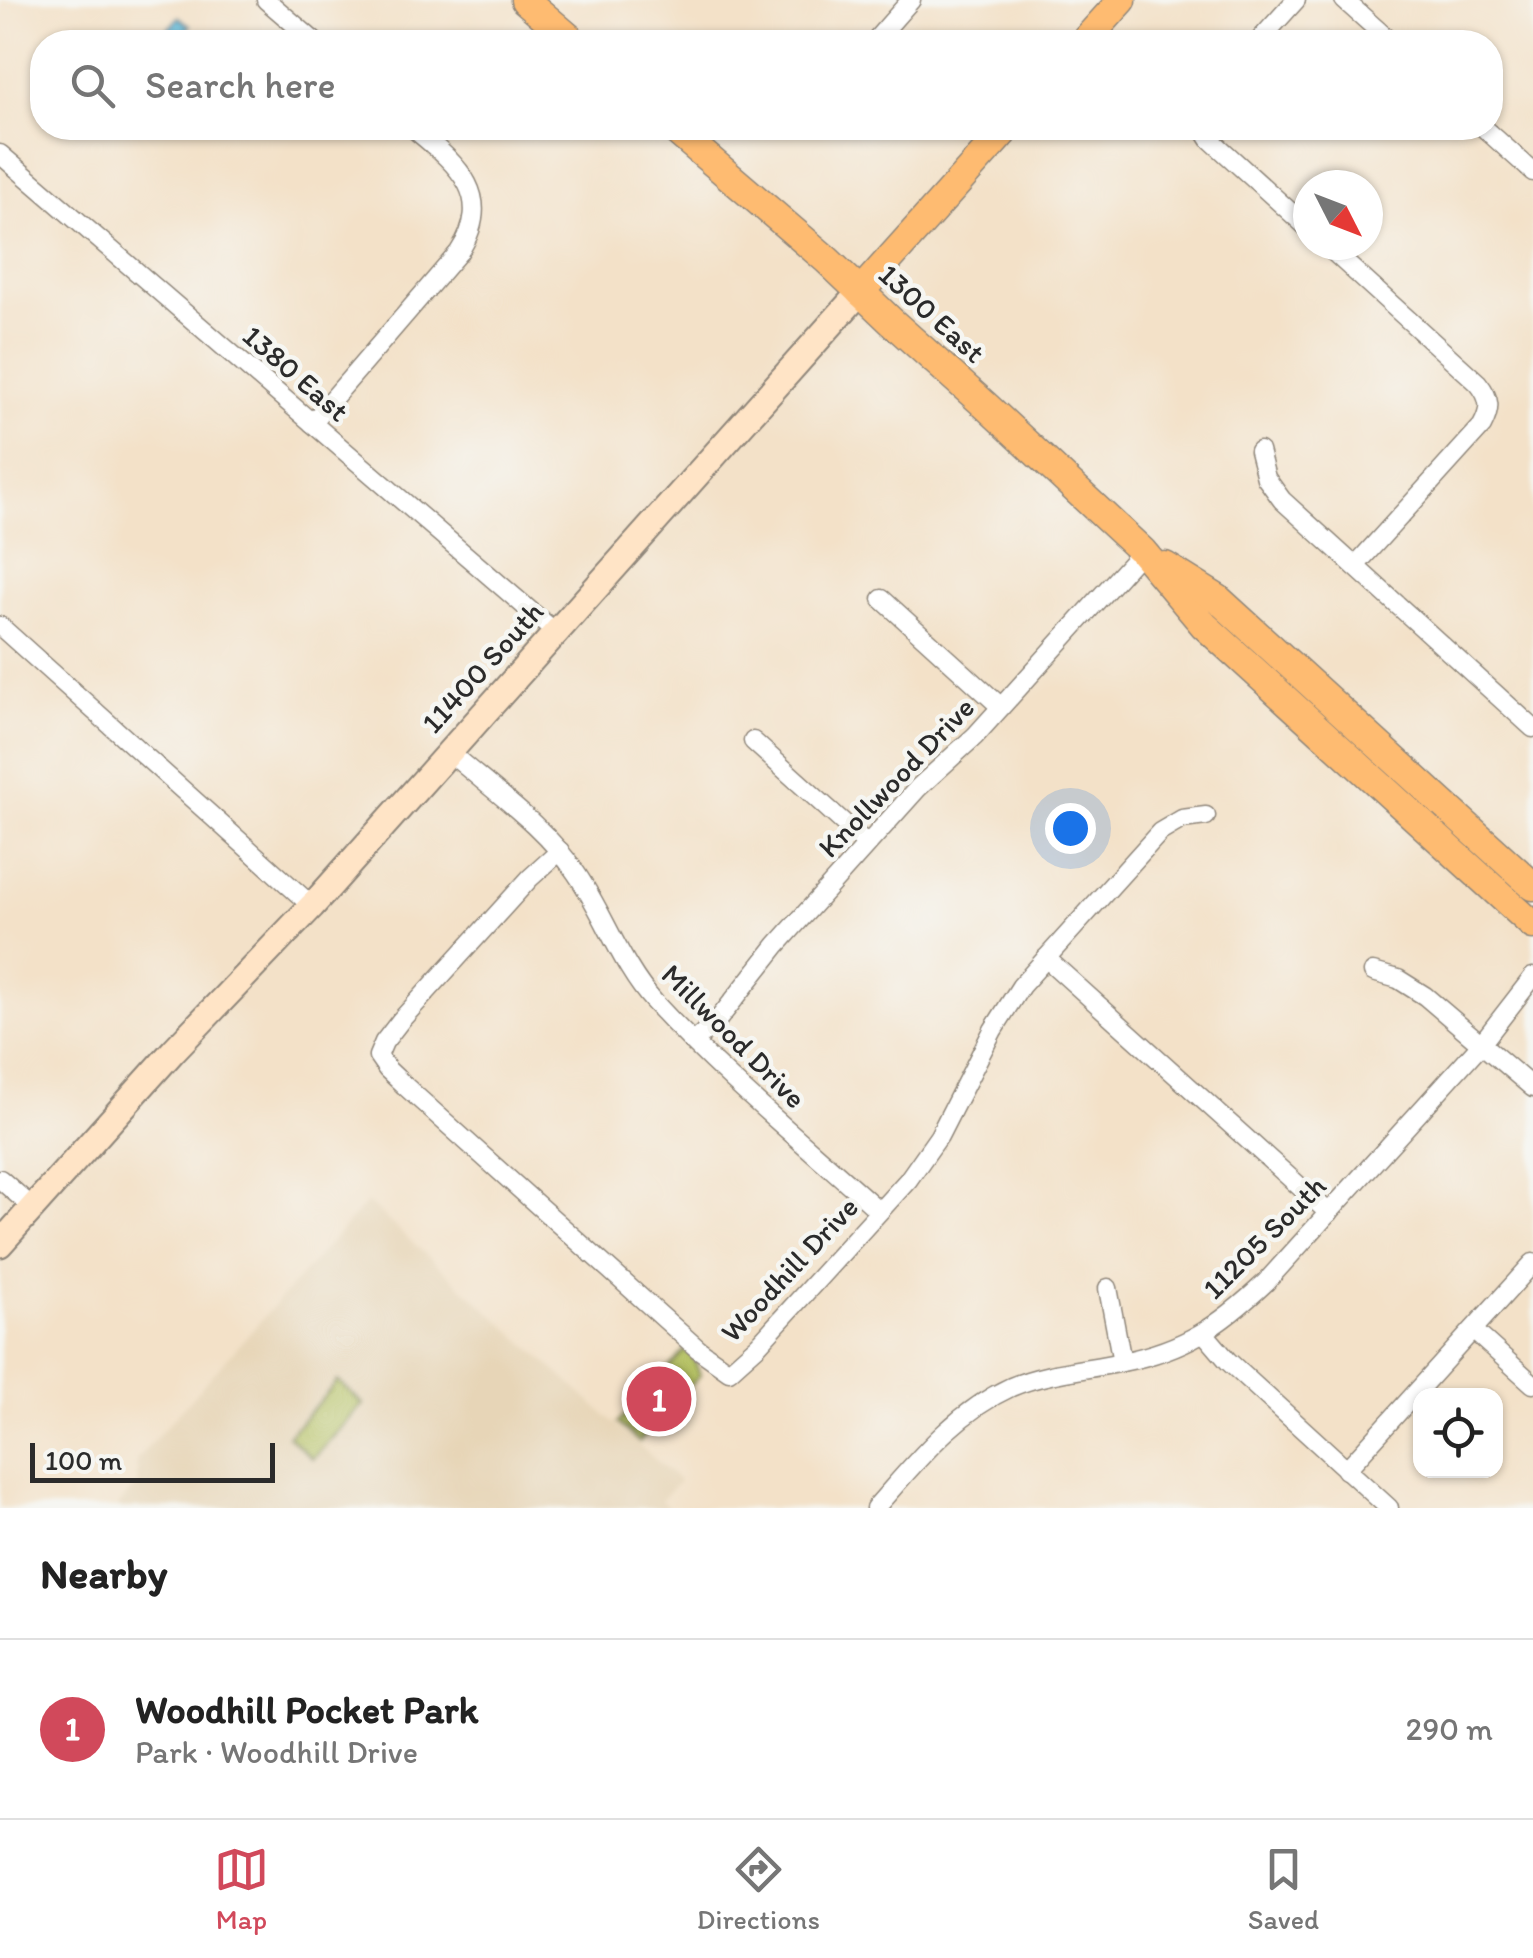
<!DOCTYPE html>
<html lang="en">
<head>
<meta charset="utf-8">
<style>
	body { margin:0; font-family:Itim,sans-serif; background:#f2f2f2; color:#222 }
	.controls { position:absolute; right:30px; bottom:30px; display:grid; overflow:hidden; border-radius:20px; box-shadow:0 2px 8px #0004 }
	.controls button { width:90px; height:90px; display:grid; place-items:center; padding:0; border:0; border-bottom:2px solid #e0e0e0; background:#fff; color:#222; font:50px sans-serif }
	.compass { position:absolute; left:1293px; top:170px; width:90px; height:90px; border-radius:50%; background:#fff; box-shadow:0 2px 8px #0004; rotate:132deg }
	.scale { position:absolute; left:30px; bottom:25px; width:245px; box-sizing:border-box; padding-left:10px; border:5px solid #2b2b2b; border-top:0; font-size:28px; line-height:35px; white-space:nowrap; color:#2b2b2b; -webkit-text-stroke:8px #f6f6f2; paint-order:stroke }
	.you { position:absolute; left:1070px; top:828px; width:35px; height:35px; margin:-25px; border:8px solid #fff; border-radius:50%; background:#1a73e8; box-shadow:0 0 0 15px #1a73e833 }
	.badge { display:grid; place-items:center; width:65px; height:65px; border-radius:50%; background:#d1495b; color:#fff; font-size:32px; font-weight:700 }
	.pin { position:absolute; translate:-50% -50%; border:5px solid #fff; box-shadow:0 2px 10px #0006 }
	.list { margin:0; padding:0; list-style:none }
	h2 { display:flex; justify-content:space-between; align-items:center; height:130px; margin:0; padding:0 40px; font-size:42px }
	h2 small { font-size:32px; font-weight:400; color:#767676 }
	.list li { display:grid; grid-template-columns:65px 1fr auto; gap:30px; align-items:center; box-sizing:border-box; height:180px; padding:0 40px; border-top:2px solid #e0e0e0 }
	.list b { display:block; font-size:38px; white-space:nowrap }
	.list p { margin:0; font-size:32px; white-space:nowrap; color:#767676 }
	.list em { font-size:32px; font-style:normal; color:#767676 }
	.icon { flex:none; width:55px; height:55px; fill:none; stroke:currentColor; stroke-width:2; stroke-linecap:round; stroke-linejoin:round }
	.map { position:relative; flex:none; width:1533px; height:1508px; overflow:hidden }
	.search { position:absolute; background:#fff; box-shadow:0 2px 8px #0004; left:30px; right:30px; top:30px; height:110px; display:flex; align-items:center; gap:25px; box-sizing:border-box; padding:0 35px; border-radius:40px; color:#767676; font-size:38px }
	.sheet { height:310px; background:#fff }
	nav { display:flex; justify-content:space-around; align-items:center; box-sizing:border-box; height:140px; border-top:2px solid #e0e0e0; background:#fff; font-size:28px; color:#767676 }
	nav a { display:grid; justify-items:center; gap:5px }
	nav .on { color:#d1495b }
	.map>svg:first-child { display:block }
	.built { fill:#e7d5b7 }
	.green { fill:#b5c163; stroke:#707647; stroke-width:2.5 }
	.water { fill:#5fbcdd; stroke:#457484; stroke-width:2.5 }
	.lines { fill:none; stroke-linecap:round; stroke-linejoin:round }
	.street-casing { stroke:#8f867a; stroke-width:21 }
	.secondary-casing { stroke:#8f867a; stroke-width:29 }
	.primary-casing { stroke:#8f867a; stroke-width:31 }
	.street { stroke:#fff; stroke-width:18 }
	.secondary { stroke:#ffe4c6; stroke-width:25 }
	.primary { stroke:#febb71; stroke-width:28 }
	.labels { text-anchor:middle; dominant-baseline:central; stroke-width:9; stroke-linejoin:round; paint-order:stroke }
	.street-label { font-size:30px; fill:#2b2b2b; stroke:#f6f6f2 }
</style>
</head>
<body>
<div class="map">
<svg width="1533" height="1508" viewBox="0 0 1533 1508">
	<rect width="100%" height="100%" fill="#f6f6f2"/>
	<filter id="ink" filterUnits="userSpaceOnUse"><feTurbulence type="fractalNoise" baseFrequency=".01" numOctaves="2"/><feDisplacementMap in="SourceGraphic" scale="20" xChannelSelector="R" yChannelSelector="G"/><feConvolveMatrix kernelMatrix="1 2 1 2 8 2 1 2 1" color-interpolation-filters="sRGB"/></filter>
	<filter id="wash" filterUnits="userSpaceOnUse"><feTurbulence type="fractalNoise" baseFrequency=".0048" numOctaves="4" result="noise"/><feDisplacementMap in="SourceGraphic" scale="40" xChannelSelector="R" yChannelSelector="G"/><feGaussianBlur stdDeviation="2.25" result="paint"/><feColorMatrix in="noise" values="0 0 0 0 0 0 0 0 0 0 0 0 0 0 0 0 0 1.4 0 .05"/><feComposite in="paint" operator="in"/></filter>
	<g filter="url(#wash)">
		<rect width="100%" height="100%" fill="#f3e1c8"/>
		<path class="built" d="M 367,1202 L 679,1481 L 661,1500 L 669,1508 L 116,1508 L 138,1484 L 136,1460 Z"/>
		<g class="green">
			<path d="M 685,1350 L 693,1356 L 700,1375 L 639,1442 L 618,1423 Z"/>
			<path d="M 338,1381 L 363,1404 L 313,1459 L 288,1436 Z"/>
		</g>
		<path class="water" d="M 179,17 L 190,26 L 176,42 L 162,42 L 159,40 Z"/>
	</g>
	<g filter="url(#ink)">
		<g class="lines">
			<defs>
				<g id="street">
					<path d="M 266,0 L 315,42"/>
					<path d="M 1344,0 L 1391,42"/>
					<path d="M 874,42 L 911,0"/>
					<path d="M 1258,42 L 1296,0"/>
					<path d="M 1203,128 L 1210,139 L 1308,228"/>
					<path d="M 1484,128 L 1533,172"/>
					<path d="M 0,154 L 556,633"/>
					<path d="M 1326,245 L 1478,383 C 1491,399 1491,409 1482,426 L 1355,566"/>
					<path d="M 312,423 L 459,252 C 497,194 455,163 413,128"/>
					<path d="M 1259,451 L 1266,478 L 1282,500 L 1533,728"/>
					<path d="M 882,599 L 1001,707"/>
					<path d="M 0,626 L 312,906"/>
					<path d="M 753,741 L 867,844"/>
					<path d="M 449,752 C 492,790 544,825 576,873 C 605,915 621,966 655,1003 C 724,1078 804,1143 879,1211"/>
					<path d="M 560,851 L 530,878 L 401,1020 L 384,1042 L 378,1056 L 387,1069 L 405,1086 L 698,1349 L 729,1371 L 758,1345 L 908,1180 L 939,1136 L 993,1030 L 1021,986 L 1160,832 L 1182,819 L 1206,816"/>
					<path d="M 1046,958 L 1329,1213"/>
					<path d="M 1373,972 L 1398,979 L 1425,996 L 1533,1088"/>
					<path d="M 693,1042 L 717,1021 L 777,945 L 918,788 L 975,736 L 1142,551"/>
					<path d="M 0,1179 L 33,1208"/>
					<path d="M 1108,1288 L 1122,1362"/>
					<path d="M 1473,1330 L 1533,1384"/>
					<path d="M 1204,1333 L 1228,1361 L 1389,1508"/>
					<path d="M 1346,1470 L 1533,1263"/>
					<path d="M 875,1508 C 916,1462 954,1413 1011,1387 C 1046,1372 1085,1370 1122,1362 C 1186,1349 1219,1326 1266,1282 L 1481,1044 L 1533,977"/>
				</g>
				<path id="secondary" d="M 0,1244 L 174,1050 L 312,906 L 860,292"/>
				<g id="primary">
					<path d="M 525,0 L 574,42"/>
					<path d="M 1084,42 L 1122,0"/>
					<path d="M 673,128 L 827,260 L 892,322 L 985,405 L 1142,551 L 1204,625 L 1533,925"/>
					<path d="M 860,292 L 1007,128"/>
					<path d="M 1165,566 L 1218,599 L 1533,886"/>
				</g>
			</defs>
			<use href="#street" class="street-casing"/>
			<use href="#secondary" class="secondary-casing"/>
			<use href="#primary" class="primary-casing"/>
			<use href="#street" class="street"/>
			<use href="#secondary" class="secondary"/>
			<use href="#primary" class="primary"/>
		</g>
	</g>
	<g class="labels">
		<g class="street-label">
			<text transform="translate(932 313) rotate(42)">1300 East</text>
			<text transform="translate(296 373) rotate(41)">1380 East</text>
			<text transform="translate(482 667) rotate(-48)">11400 South</text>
			<text transform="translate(896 777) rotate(-46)">Knollwood Drive</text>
			<text transform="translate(734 1036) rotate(45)">Millwood Drive</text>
			<text transform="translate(1264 1237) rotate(-45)">11205 South</text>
			<text transform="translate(789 1269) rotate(-47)">Woodhill Drive</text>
		</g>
	</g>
</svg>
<div class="controls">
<button><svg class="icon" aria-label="locate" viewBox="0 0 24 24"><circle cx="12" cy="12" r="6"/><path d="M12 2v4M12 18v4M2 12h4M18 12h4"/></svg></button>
</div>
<svg class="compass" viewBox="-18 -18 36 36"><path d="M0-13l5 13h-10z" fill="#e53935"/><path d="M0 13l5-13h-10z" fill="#767676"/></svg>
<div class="scale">100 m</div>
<div class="you"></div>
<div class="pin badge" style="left:659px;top:1399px">1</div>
<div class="search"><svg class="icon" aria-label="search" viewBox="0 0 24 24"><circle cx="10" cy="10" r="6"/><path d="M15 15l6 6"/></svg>Search here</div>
</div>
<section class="sheet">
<h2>Nearby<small></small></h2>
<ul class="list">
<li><span class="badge">1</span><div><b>Woodhill Pocket Park</b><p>Park · Woodhill Drive</p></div><em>290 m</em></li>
</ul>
</section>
<nav>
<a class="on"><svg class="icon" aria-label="map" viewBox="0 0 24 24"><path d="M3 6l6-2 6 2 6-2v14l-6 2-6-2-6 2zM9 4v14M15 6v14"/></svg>Map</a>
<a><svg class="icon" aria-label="directions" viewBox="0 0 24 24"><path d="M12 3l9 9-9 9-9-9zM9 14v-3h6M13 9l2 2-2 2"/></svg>Directions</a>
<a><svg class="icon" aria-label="saved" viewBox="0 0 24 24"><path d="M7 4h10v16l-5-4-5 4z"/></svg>Saved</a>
</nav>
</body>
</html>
